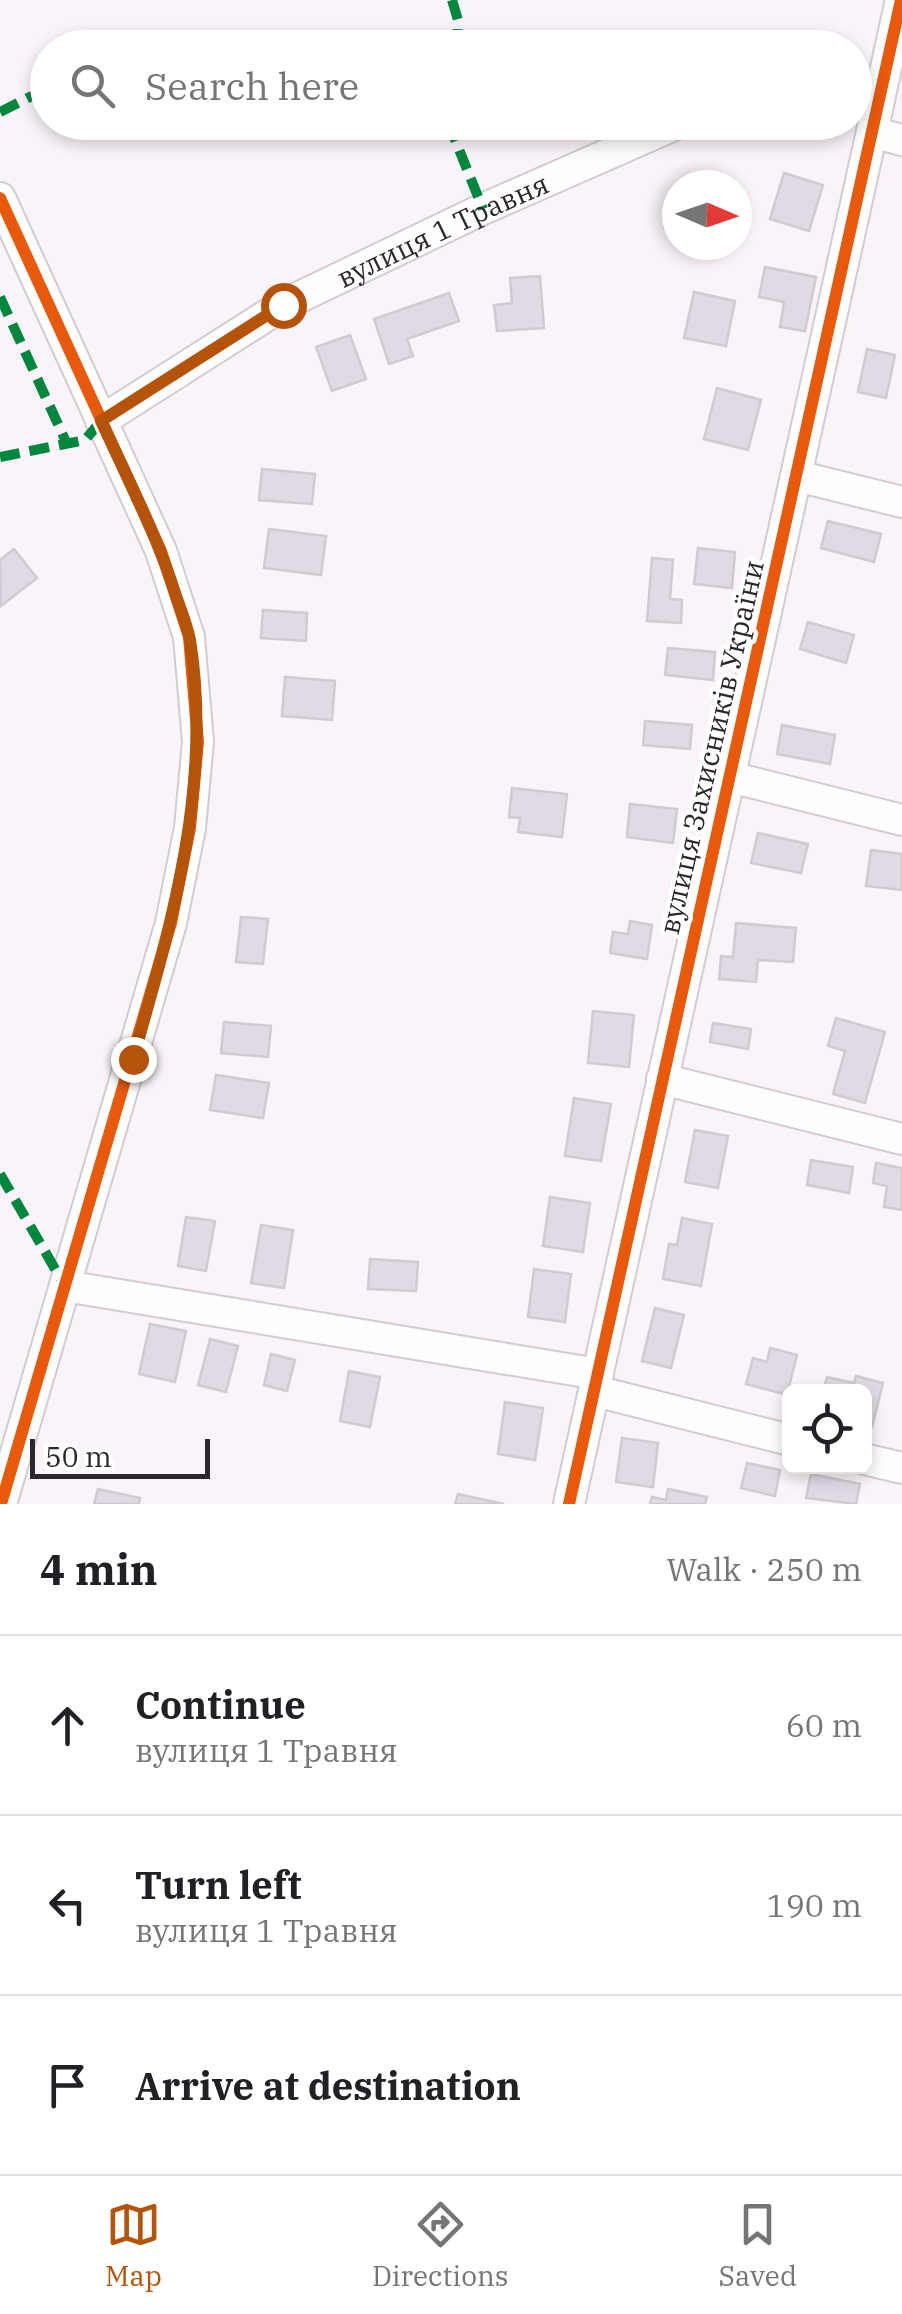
<!DOCTYPE html>
<html lang="en">
<head>
<meta charset="utf-8">
<style>
	body { margin:0; font-family:"IBM Plex Serif",serif; background:#f6f6f6; color:#202124 }
	.controls { position:absolute; right:30px; bottom:30px; display:grid; overflow:hidden; border-radius:15px; box-shadow:0 5px 15px #0003 }
	.controls button { width:90px; height:90px; display:grid; place-items:center; padding:0; border:0; border-bottom:2px solid #e0e0e0; background:#fff; color:#202124; font:50px sans-serif }
	.compass { position:absolute; left:662px; top:170px; width:90px; height:90px; border-radius:50%; background:#fff; box-shadow:0 5px 15px #0003; rotate:92deg }
	.scale { position:absolute; left:30px; bottom:25px; width:180px; box-sizing:border-box; padding-left:10px; border:5px solid #2d272c; border-top:0; font-size:28px; line-height:35px; white-space:nowrap; color:#2d272c; -webkit-text-stroke:8px #fff; paint-order:stroke }
	.stop { position:absolute; width:30px; height:30px; margin:-22px; border:8px solid #b45309; border-radius:50%; background:#fff }
	.stop.end { background:#b45309; border-color:#fff; box-shadow:0 2px 10px #0008 }
	.list { margin:0; padding:0; list-style:none }
	h2 { display:flex; justify-content:space-between; align-items:center; height:130px; margin:0; padding:0 40px; font-size:42px }
	h2 small { font-size:32px; font-weight:400; color:#757577 }
	.list li { display:grid; grid-template-columns:65px 1fr auto; gap:30px; align-items:center; box-sizing:border-box; height:180px; padding:0 40px; border-top:2px solid #e0e0e0 }
	.list b { display:block; font-size:38px; white-space:nowrap }
	.list p { margin:0; font-size:32px; white-space:nowrap; color:#757577 }
	.list em { font-size:32px; font-style:normal; color:#757577 }
	.icon { flex:none; width:55px; height:55px; fill:none; stroke:currentColor; stroke-width:2; stroke-linecap:round; stroke-linejoin:round }
	.map { position:relative; flex:none; width:902px; height:1504px; overflow:hidden }
	.search { position:absolute; background:#fff; box-shadow:0 5px 15px #0003; left:30px; right:30px; top:30px; height:110px; display:flex; align-items:center; gap:25px; box-sizing:border-box; padding:0 35px; border-radius:55px; color:#757577; font-size:38px }
	.sheet { height:670px; background:#fff }
	nav { display:flex; justify-content:space-around; align-items:center; box-sizing:border-box; height:140px; border-top:2px solid #e0e0e0; background:#fff; font-size:28px; color:#757577 }
	nav a { display:grid; justify-items:center; gap:5px }
	nav .on { color:#b45309 }
	.map>svg:first-child { display:block }
	.building { fill:#e1dae5; stroke:#cfcbd0; stroke-width:2.5 }
	.lines { fill:none; stroke-linecap:round; stroke-linejoin:round }
	.minor-casing { stroke:#d2ccd1; stroke-width:34 }
	.minor { stroke:#fefdfe; stroke-width:30 }
	.quiet { stroke:#00873e; stroke-width:10; stroke-dasharray:20 10; stroke-linecap:butt }
	.cycleway-casing { stroke:#fff; stroke-width:19 }
	.cycleway { stroke:#e8590c; stroke-width:12 }
	.route { stroke:#b45309; stroke-width:12 }
	.labels { text-anchor:middle; dominant-baseline:central; stroke-width:9; stroke-linejoin:round; paint-order:stroke }
	.street-label { font-size:28px; fill:#2d272c; stroke:#fff }
</style>
</head>
<body>
<div class="map">
<svg width="902" height="1504" viewBox="0 0 902 1504">
	<rect width="100%" height="100%" fill="#faf3f9"/>
	<g class="building">
		<path d="M 784,173 L 823,185 L 809,231 L 770,219 Z"/>
		<path d="M 765,267 L 816,277 L 805,331 L 780,327 L 784,302 L 759,297 Z"/>
		<path d="M 540,276 L 544,328 L 497,331 L 494,305 L 512,303 L 510,278 Z"/>
		<path d="M 694,292 L 735,301 L 726,346 L 684,338 Z"/>
		<path d="M 449,293 L 459,321 L 407,339 L 413,356 L 389,364 L 374,319 Z"/>
		<path d="M 350,335 L 366,379 L 332,391 L 316,347 Z"/>
		<path d="M 867,349 L 895,355 L 886,398 L 858,392 Z"/>
		<path d="M 717,388 L 761,400 L 748,450 L 704,439 Z"/>
		<path d="M 262,469 L 315,474 L 312,504 L 259,500 Z"/>
		<path d="M 828,521 L 881,534 L 874,562 L 821,548 Z"/>
		<path d="M 269,529 L 326,536 L 321,575 L 264,568 Z"/>
		<path d="M 698,548 L 735,552 L 732,588 L 694,584 Z"/>
		<path d="M 14,549 L 37,578 L 1,606 L 0,560 Z"/>
		<path d="M 652,558 L 673,560 L 670,599 L 682,600 L 681,623 L 647,621 Z"/>
		<path d="M 263,610 L 307,613 L 306,641 L 261,638 Z"/>
		<path d="M 808,622 L 854,635 L 846,663 L 800,649 Z"/>
		<path d="M 668,648 L 715,652 L 713,680 L 665,675 Z"/>
		<path d="M 285,677 L 335,681 L 332,720 L 282,716 Z"/>
		<path d="M 645,721 L 692,725 L 690,749 L 643,745 Z"/>
		<path d="M 782,725 L 835,735 L 830,764 L 777,754 Z"/>
		<path d="M 512,788 L 567,794 L 562,837 L 518,832 L 520,818 L 509,817 Z"/>
		<path d="M 630,804 L 677,809 L 673,843 L 627,837 Z"/>
		<path d="M 758,833 L 808,844 L 801,873 L 751,863 Z"/>
		<path d="M 871,850 L 902,854 L 902,890 L 866,886 Z"/>
		<path d="M 241,917 L 268,919 L 263,964 L 236,962 Z"/>
		<path d="M 630,921 L 652,925 L 647,959 L 610,953 L 613,932 L 628,934 Z"/>
		<path d="M 736,923 L 796,928 L 793,962 L 758,960 L 756,982 L 719,979 L 721,956 L 733,957 Z"/>
		<path d="M 593,1011 L 634,1015 L 629,1067 L 588,1063 Z"/>
		<path d="M 836,1018 L 885,1032 L 865,1103 L 833,1094 L 845,1051 L 828,1046 Z"/>
		<path d="M 224,1022 L 271,1026 L 268,1057 L 221,1053 Z"/>
		<path d="M 713,1023 L 751,1029 L 748,1049 L 710,1042 Z"/>
		<path d="M 216,1075 L 269,1083 L 263,1118 L 210,1110 Z"/>
		<path d="M 574,1098 L 611,1104 L 601,1161 L 565,1156 Z"/>
		<path d="M 695,1130 L 728,1136 L 718,1188 L 685,1182 Z"/>
		<path d="M 811,1160 L 853,1167 L 849,1193 L 807,1185 Z"/>
		<path d="M 876,1163 L 902,1168 L 902,1210 L 884,1207 L 887,1186 L 873,1183 Z"/>
		<path d="M 550,1197 L 590,1203 L 583,1252 L 543,1246 Z"/>
		<path d="M 186,1217 L 215,1221 L 206,1271 L 178,1266 Z"/>
		<path d="M 682,1218 L 712,1224 L 701,1286 L 663,1279 L 669,1244 L 677,1245 Z"/>
		<path d="M 261,1225 L 293,1230 L 284,1288 L 251,1283 Z"/>
		<path d="M 370,1259 L 418,1262 L 416,1291 L 368,1289 Z"/>
		<path d="M 534,1269 L 571,1274 L 565,1322 L 528,1317 Z"/>
		<path d="M 655,1308 L 684,1315 L 671,1368 L 642,1361 Z"/>
		<path d="M 150,1324 L 186,1331 L 175,1382 L 139,1374 Z"/>
		<path d="M 210,1339 L 238,1346 L 226,1392 L 198,1385 Z"/>
		<path d="M 770,1348 L 797,1355 L 787,1395 L 746,1384 L 753,1358 L 767,1362 Z"/>
		<path d="M 271,1354 L 295,1360 L 287,1391 L 264,1385 Z"/>
		<path d="M 349,1371 L 380,1377 L 370,1427 L 340,1421 Z"/>
		<path d="M 856,1376 L 883,1383 L 872,1427 L 864,1425 L 864,1392 L 823,1392 L 827,1377 L 854,1383 Z"/>
		<path d="M 505,1402 L 543,1408 L 535,1460 L 498,1454 Z"/>
		<path d="M 622,1438 L 658,1443 L 653,1487 L 616,1482 Z"/>
		<path d="M 747,1463 L 780,1470 L 775,1496 L 741,1488 Z"/>
		<path d="M 811,1474 L 860,1484 L 856,1504 L 806,1498 Z"/>
		<path d="M 98,1489 L 140,1498 L 139,1504 L 94,1504 Z"/>
		<path d="M 668,1489 L 707,1497 L 705,1504 L 650,1504 L 652,1497 L 666,1500 Z"/>
		<path d="M 458,1494 L 504,1504 L 455,1504 Z"/>
	</g>
	<g class="lines">
		<defs>
			<g id="minor">
				<path d="M 854,98 L 880,95 L 872,132 L 902,140"/>
				<path d="M 0,198 L 161,551 L 189,637 L 198,742 L 190,828 L 171,923 L 1,1504"/>
				<path id="s1" d="M 101,421 L 283,305 L 483,209 L 681,122"/>
				<path d="M 797,476 L 902,502"/>
				<path d="M 730,777 L 902,820"/>
				<path d="M 662,1079 L 902,1139"/>
				<path d="M 65,1286 L 598,1374"/>
				<path d="M 595,1391 L 790,1440"/>
				<path d="M 864,1459 L 902,1468"/>
				<path d="M 569,1504 L 901,0"/>
			</g>
		</defs>
		<use href="#minor" class="minor-casing"/>
		<use href="#minor" class="minor"/>
		<g class="quiet">
			<path d="M 452,0 L 458,20 L 457,48"/>
			<path d="M 0,112 L 48,88"/>
			<path d="M 121,122 L 125,132"/>
			<path d="M 453,122 L 452,132 L 483,209"/>
			<path d="M 0,297 L 67,444"/>
			<path d="M 0,457 L 85,440 L 101,421"/>
			<path d="M 0,1174 L 65,1286"/>
		</g>
		<defs>
			<g id="cycleway">
				<path d="M 0,198 L 161,551 L 189,637 L 198,742 L 190,828 L 171,923 L 1,1504"/>
				<path d="M 569,1504 L 901,0"/>
			</g>
		</defs>
		<use href="#cycleway" class="cycleway-casing"/>
		<use href="#cycleway" class="cycleway"/>
	</g>
	<g class="lines">
		<path class="route" d="M 133,1059 C 172,922 213,784 190,640 C 187,625 181,610 176,596 C 157,535 128,479 101,421 L 283,305"/>
	</g>
	<g class="labels">
		<g class="street-label">
			<text stroke="none"><textPath href="#s1" startOffset="392">вулиця 1 Травня</textPath></text>
			<text transform="translate(711 747) rotate(-77)">вулиця Захисників України</text>
		</g>
	</g>
</svg>
<div class="controls">
<button><svg class="icon" aria-label="locate" viewBox="0 0 24 24"><circle cx="12" cy="12" r="6"/><path d="M12 2v4M12 18v4M2 12h4M18 12h4"/></svg></button>
</div>
<svg class="compass" viewBox="-18 -18 36 36"><path d="M0-13l5 13h-10z" fill="#e53935"/><path d="M0 13l5-13h-10z" fill="#757577"/></svg>
<div class="scale">50 m</div>
<div class="stop" style="left:283px;top:305px"></div>
<div class="stop end" style="left:133px;top:1059px"></div>
<div class="search"><svg class="icon" aria-label="search" viewBox="0 0 24 24"><circle cx="10" cy="10" r="6"/><path d="M15 15l6 6"/></svg>Search here</div>
</div>
<section class="sheet">
<h2>4 min<small>Walk · 250 m</small></h2>
<ul class="list">
<li><svg class="icon" aria-label="ahead" viewBox="0 0 24 24"><path d="M12 20V5M6 11l6-6 6 6"/></svg><div><b>Continue</b><p>вулиця 1 Травня</p></div><em>60 m</em></li>
<li><svg class="icon" aria-label="left" viewBox="0 0 24 24"><path d="M17 20v-9H6M10 6l-5 5 5 5"/></svg><div><b>Turn left</b><p>вулиця 1 Травня</p></div><em>190 m</em></li>
<li><svg class="icon" aria-label="arrive" viewBox="0 0 24 24"><path d="M6 21V4h12l-3 4 3 4H6"/></svg><div><b>Arrive at destination</b></div></li>
</ul>
</section>
<nav>
<a class="on"><svg class="icon" aria-label="map" viewBox="0 0 24 24"><path d="M3 6l6-2 6 2 6-2v14l-6 2-6-2-6 2zM9 4v14M15 6v14"/></svg>Map</a>
<a><svg class="icon" aria-label="directions" viewBox="0 0 24 24"><path d="M12 3l9 9-9 9-9-9zM9 14v-3h6M13 9l2 2-2 2"/></svg>Directions</a>
<a><svg class="icon" aria-label="saved" viewBox="0 0 24 24"><path d="M7 4h10v16l-5-4-5 4z"/></svg>Saved</a>
</nav>
</body>
</html>
